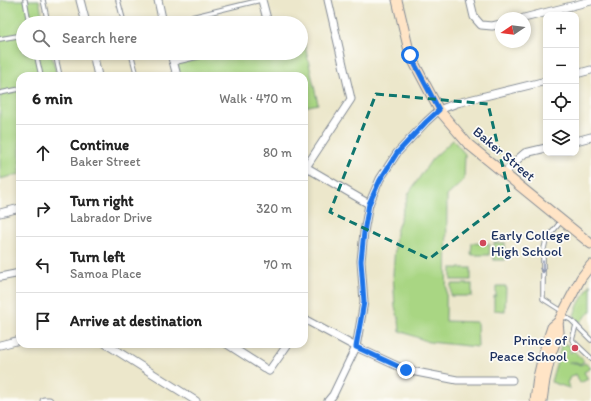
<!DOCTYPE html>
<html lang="en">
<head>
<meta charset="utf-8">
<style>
	body { margin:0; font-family:Itim,sans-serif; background:#f2f2f2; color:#222 }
	.controls { position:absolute; right:12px; top:12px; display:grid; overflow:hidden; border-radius:8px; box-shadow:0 2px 6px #0003 }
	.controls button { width:36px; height:36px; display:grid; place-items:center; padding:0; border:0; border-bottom:1px solid #e0e0e0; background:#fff; color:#222; font:20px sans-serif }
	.compass { position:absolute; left:495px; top:12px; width:36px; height:36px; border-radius:50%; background:#fff; box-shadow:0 2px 6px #0003; rotate:257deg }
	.stop { position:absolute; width:12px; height:12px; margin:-9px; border:3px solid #1a73e8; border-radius:50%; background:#fff }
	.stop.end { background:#1a73e8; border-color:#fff; box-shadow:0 1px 4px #0008 }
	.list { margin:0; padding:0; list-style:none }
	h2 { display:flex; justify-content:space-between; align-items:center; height:52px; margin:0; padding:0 16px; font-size:17px }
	h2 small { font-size:13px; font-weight:400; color:#767676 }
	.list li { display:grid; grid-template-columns:26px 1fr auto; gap:12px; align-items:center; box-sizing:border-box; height:56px; padding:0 16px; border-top:1px solid #e0e0e0 }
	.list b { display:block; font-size:15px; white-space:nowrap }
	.list p { margin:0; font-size:13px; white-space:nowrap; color:#767676 }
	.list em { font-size:13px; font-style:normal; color:#767676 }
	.icon { flex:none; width:22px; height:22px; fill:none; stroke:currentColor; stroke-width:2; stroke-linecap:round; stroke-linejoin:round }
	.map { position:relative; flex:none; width:591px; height:401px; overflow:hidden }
	.search { position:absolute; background:#fff; box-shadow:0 2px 6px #0003; left:16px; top:16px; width:292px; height:44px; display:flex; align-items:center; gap:10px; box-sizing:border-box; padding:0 14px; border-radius:22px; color:#767676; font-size:15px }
	.panel { position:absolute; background:#fff; box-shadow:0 2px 6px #0003; left:16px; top:72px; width:292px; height:276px; border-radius:12px }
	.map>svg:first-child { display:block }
	.green { fill:#a9d683; stroke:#628270 }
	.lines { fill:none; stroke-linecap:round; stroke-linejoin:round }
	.lane-casing { stroke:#848b94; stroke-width:5.5 }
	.street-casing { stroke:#848b94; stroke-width:9 }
	.secondary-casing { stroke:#848b94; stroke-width:11 }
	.lane { stroke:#fff; stroke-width:3.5 }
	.street { stroke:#fff; stroke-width:7 }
	.secondary { stroke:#ffe4c6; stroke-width:9 }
	.oneway { stroke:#8d97ae }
	.route { stroke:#1a73e8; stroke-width:5 }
	.marked { fill:none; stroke:#0f766e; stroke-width:3; stroke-dasharray:8 5; stroke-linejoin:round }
	.poi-dot { fill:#d1495b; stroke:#fdfcf7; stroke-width:1.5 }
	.labels { text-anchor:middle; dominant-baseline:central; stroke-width:3.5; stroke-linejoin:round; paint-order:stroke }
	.street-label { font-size:14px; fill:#1b2f5e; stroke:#fdfcf7 }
	.poi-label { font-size:14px; fill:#1b2f5e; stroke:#fdfcf7; text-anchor:start }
</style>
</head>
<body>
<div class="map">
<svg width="591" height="401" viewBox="0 0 591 401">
	<rect width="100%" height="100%" fill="#fdfcf7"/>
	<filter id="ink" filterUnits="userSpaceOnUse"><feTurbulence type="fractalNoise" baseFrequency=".025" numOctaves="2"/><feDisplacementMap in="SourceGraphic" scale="8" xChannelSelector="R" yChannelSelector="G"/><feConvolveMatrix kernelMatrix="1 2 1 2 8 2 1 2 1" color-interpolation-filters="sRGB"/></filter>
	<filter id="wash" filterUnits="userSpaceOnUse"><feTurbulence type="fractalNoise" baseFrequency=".012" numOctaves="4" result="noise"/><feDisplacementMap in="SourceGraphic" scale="16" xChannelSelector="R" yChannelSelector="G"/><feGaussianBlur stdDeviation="0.9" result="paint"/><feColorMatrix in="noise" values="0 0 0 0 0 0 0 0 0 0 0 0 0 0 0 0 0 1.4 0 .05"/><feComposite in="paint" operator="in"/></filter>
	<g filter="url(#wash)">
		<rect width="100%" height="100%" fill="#ece7cb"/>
		<g class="green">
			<path d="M 0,0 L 39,0 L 44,23 L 23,23 L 23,53 L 51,53 L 57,76 L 20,76 L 20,174 L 0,179 Z"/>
			<path d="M 301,37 L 303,37 L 318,104 L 304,107 L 304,76 L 180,76 L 177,62 L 214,53 L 301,53 Z"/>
			<path d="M 453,140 L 465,154 L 464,180 L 447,196 L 446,321 L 477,322 L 478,347 L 429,342 L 400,331 L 399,320 L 395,307 L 393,274 L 396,232 L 409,193 L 432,159 Z"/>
			<path d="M 472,243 L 490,244 L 489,255 L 471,255 Z"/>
			<rect x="494" y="243" width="11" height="17"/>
			<rect x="451" y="268" width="20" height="12"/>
			<rect x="451" y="284" width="21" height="12"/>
			<path d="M 591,284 L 591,311 L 579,323 L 574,315 L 579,303 Z"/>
			<path d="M 496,286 L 506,286 L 505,311 L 494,310 L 494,296 L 496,296 Z"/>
			<path d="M 567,344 L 571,348 L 569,351 L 571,353 L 573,350 L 584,361 L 580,364 L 576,362 L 569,362 L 568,363 L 576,363 L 580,365 L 585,363 L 591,368 L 584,372 L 588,379 L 580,383 L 576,374 L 570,377 L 567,383 L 570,388 L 569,388 L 551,382 C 554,369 559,358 561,345 Z"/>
		</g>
	</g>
	<g filter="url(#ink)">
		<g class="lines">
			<defs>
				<g id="lane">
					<path d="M 25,0 L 29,23"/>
					<path d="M 43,0 L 48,23"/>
					<path d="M 118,0 L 124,23"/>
					<path d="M 167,23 L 261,0"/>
					<path d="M 0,39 L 23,35"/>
					<path d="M 36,53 L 41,76"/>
					<path d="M 55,53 L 60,76"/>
					<path d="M 131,53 L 137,76"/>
					<path d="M 0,93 L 20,89"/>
					<path d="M 562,220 L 546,240 L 543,253 L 543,299 L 562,311"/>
					<path d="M 562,316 L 571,320 L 591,340"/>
					<path d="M 576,325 L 572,340 L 591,358"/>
				</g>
				<g id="street">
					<path d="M 80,0 L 86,23"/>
					<path d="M 158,0 L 163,23"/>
					<path d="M 262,0 L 268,23"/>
					<path d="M 470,0 L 474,17 L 481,25 L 492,26 L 501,24"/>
					<path d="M 524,18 L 591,1"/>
					<path d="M 93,53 L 98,76"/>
					<path d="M 171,53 L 177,76"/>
					<path d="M 173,61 L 207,53"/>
					<path d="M 576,74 L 591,70"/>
					<path d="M 576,141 L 591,137"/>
					<path d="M 304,166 L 369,204"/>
					<path d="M 306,167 L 351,99 L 328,0"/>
					<path d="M 504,174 L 518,159 L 525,153 L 546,148"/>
					<path d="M 0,213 L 20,208"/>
					<path d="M 0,277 L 20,273"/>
					<path d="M 304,319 L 356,347 L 406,370 L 457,380 L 512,380"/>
					<path d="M 106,344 L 196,401"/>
					<path d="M 227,344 L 269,371 L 288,344"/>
					<path d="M 0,345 L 20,340"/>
					<path d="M 44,401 L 49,401"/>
					<path d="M 328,401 L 333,395 L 356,347 L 364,302 L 361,261 L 364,232 L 369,204 L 380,179 L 397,153 L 426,122 L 439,110 L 457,103 L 546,81"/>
				</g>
				<g id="secondary">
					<path d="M 397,0 L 410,55 L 439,110 L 468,144 L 591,244"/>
					<path d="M 535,401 L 538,377 L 545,348 L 552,327 L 558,322 L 581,278 L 591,265"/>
					<path d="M 542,401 L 545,380 L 551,354 L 559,332 L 558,322"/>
				</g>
			</defs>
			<use href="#lane" class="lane-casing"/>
			<use href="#street" class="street-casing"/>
			<use href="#secondary" class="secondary-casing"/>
			<use href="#lane" class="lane"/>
			<use href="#street" class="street"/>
			<use href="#secondary" class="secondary"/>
		</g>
		<defs><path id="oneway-shaft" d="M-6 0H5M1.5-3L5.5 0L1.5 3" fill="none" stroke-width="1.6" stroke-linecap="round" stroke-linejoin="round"/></defs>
		<use class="oneway" href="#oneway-shaft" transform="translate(543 267) rotate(90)"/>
	</g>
	<g class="lines" filter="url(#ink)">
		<path class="route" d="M 406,370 L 356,347 L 364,302 L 361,261 L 364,232 L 369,204 L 380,180 L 397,153 L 426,122 L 439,110 L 410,55"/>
	</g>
	<path class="marked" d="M 376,94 L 488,104 L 510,197 L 429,259 L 330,212 Z"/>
	<g class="poi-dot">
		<circle cx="483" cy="243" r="4"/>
		<circle cx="575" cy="348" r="4"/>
	</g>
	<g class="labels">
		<g class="street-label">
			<text transform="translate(504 154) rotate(40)">Baker Street</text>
		</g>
		<g class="poi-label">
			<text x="491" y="235">Early College<tspan x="491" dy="16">High School</tspan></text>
			<text x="567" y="340" text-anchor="end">Prince of<tspan x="567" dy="16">Peace School</tspan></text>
		</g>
	</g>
</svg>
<div class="controls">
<button>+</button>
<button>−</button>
<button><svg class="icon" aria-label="locate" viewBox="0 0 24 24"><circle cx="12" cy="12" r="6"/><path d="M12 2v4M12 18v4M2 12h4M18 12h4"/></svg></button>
<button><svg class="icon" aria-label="layers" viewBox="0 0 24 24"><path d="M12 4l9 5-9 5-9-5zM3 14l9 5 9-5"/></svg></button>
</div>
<svg class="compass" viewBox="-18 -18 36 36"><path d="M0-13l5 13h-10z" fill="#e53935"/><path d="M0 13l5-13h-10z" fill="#767676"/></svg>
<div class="stop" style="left:410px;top:55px"></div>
<div class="stop end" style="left:406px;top:370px"></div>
<div class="search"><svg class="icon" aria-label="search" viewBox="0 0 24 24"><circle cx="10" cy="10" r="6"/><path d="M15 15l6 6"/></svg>Search here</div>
<section class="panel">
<h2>6 min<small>Walk · 470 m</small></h2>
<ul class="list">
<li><svg class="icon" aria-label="ahead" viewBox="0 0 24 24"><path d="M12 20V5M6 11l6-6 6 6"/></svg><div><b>Continue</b><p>Baker Street</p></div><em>80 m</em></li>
<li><svg class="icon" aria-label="right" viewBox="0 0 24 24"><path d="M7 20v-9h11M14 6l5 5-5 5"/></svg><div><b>Turn right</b><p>Labrador Drive</p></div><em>320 m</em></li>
<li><svg class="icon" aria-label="left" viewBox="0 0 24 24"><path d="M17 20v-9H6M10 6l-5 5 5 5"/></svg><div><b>Turn left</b><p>Samoa Place</p></div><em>70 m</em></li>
<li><svg class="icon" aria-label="arrive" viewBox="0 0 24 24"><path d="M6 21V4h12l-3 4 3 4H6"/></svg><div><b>Arrive at destination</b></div></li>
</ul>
</section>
</div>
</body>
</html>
